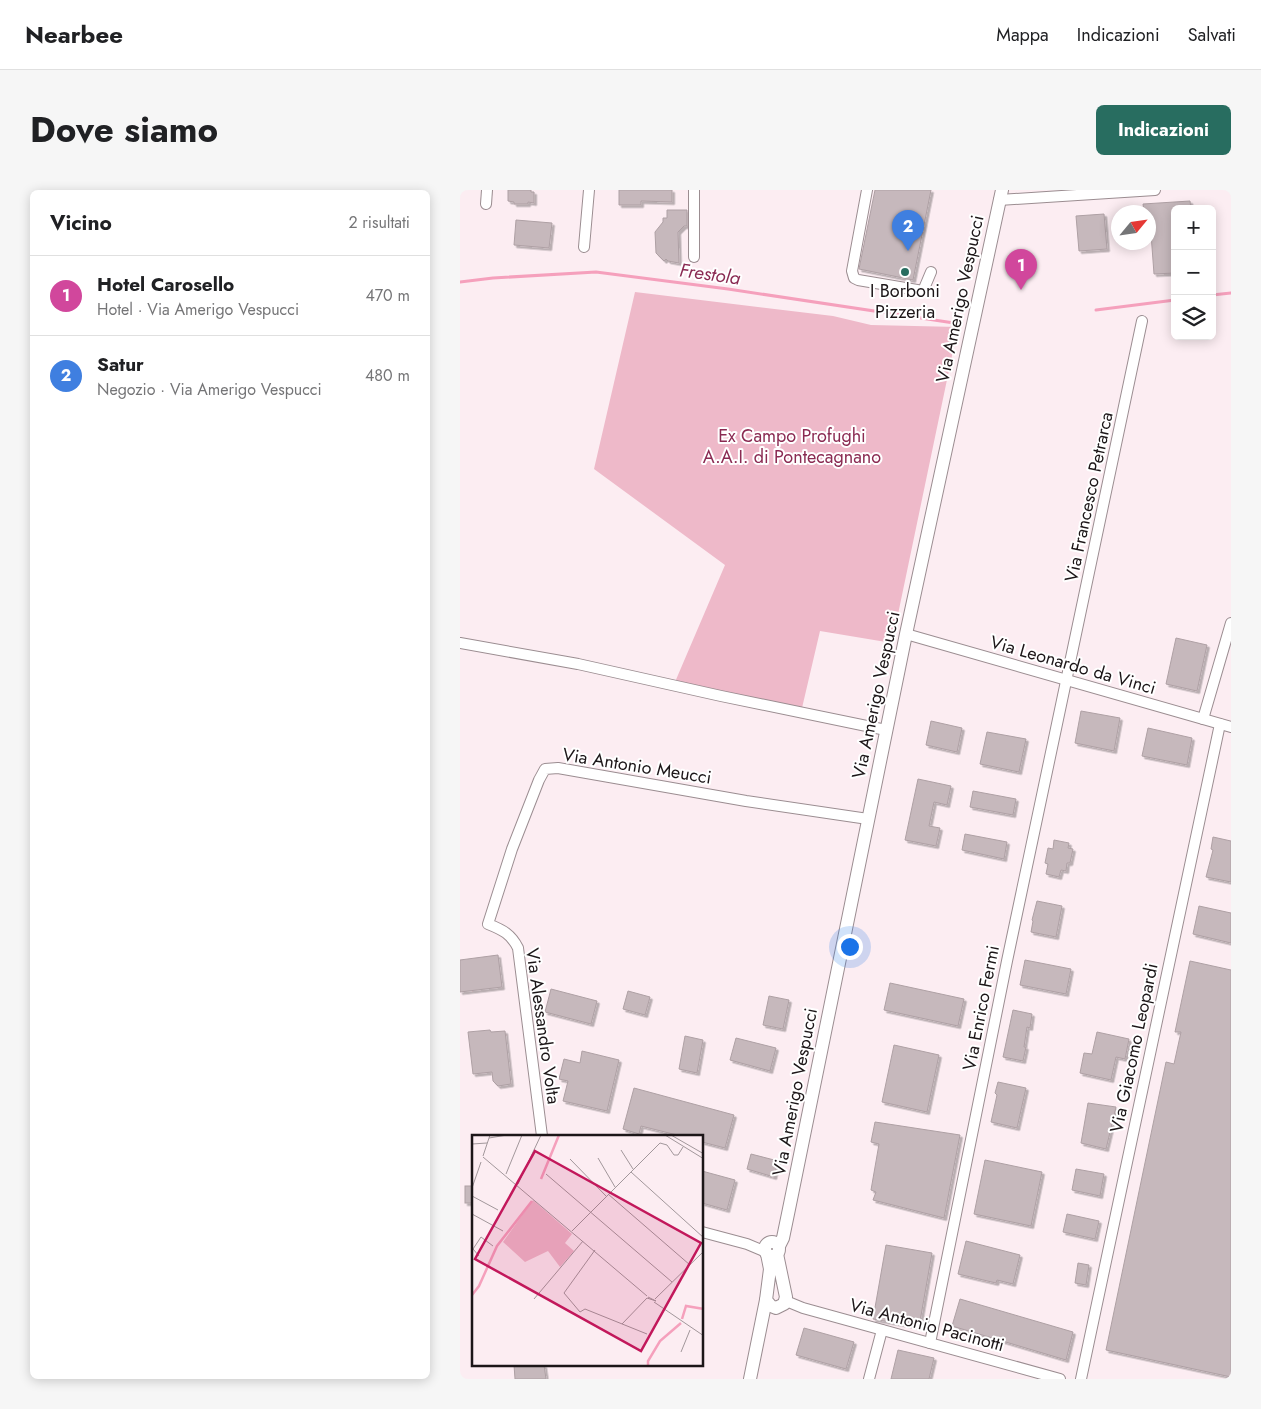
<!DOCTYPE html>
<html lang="it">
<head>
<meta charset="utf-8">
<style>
	body { margin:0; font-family:Jost,sans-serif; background:#f6f6f6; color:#202124 }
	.controls { position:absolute; right:15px; top:15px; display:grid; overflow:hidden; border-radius:8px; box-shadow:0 2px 12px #0003 }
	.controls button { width:45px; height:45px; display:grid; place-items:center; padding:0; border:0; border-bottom:1px solid #e0e0e0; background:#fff; color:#202124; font:25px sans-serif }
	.compass { position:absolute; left:651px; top:15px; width:45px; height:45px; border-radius:50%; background:#fff; box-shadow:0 2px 12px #0003; rotate:61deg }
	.you { position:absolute; left:389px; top:756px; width:18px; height:18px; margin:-12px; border:4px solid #fff; border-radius:50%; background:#1a73e8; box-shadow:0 0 0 8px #1a73e833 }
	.badge { display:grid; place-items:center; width:32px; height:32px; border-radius:50%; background:#286d60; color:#fff; font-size:16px; font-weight:700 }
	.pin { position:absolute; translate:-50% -41px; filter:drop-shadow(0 1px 2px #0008) }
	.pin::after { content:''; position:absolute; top:26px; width:18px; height:15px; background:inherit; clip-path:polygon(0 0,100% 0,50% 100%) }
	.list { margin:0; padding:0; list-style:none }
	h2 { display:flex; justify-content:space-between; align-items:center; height:65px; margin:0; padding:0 20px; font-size:21px }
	h2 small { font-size:16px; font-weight:400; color:#757577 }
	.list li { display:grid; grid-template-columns:32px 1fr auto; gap:15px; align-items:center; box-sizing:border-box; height:80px; padding:0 20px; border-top:1px solid #e0e0e0 }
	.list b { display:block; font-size:19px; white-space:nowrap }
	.list p { margin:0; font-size:16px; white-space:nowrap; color:#757577 }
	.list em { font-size:16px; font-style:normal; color:#757577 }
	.icon { flex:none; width:28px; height:28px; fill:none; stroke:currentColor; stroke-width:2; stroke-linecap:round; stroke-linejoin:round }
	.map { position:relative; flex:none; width:771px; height:1189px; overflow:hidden; border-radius:8px }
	header { display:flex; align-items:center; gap:30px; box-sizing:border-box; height:70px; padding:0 25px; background:#fff; border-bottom:1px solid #e0e0e0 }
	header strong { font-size:24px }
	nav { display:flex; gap:28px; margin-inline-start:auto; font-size:18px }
	.intro { display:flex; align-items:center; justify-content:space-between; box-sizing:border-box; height:120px; padding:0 30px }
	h1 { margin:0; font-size:35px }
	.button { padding:12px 22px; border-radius:8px; background:#286d60; color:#fff; font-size:18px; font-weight:700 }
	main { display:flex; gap:30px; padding:0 30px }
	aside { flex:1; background:#fff; border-radius:8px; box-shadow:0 2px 12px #0003 }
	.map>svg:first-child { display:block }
	.green { fill:#eeb9c9 }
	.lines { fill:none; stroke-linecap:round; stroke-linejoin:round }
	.stream { stroke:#f5a0bc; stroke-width:3 }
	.building { fill:#c6b8bc; stroke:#aea0a4; filter:url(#shadow) }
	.minor-casing { stroke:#9b8d91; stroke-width:12 }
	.major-casing { stroke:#9b8d91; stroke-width:14 }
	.minor { stroke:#fff; stroke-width:10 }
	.major { stroke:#fff; stroke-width:12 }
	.poi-dot { fill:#286d60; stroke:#fff; stroke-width:2 }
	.labels { text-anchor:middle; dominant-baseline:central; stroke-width:4; stroke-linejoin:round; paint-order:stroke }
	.poi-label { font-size:18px; fill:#1c1618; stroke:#fff }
	.street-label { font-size:18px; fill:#1c1618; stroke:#fff }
	.park-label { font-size:18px; fill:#8a2a52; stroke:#fff }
	.water-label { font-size:19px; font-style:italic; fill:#8a2a53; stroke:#fff }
	.inset-river { fill:none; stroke:#f5a0bc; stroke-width:2.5 }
	.inset-road { fill:none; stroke:#a2979b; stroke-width:1 }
	.view { fill:#c2185b; fill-opacity:0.15; stroke:#c2185b; stroke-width:2.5 }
	.inset-edge { fill:none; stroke:#1c1618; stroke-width:2.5 }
</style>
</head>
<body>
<header>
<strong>Nearbee</strong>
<nav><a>Mappa</a><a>Indicazioni</a><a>Salvati</a></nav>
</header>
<div class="intro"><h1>Dove siamo</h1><a class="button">Indicazioni</a></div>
<main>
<aside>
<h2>Vicino<small>2 risultati</small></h2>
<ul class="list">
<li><span class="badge" style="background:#d1479c">1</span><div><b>Hotel Carosello</b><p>Hotel · Via Amerigo Vespucci</p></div><em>470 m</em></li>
<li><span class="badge" style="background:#3f7fe0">2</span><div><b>Satur</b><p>Negozio · Via Amerigo Vespucci</p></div><em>480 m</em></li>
</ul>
</aside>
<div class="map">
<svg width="771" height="1189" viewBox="0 0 771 1189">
	<defs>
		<filter id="shadow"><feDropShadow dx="2.5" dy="2.5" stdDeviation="0" flood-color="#0004"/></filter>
	</defs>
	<rect width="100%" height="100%" fill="#fcedf2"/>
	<path class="green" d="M 175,102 L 373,126 L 411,135 L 498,137 L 432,453 L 360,441 L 342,518 L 215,492 L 265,375 L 134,279 Z"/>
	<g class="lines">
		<g class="stream">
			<path d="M 0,92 L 33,88 L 136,82 L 268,99 L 494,133"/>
			<path d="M 752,105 L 771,103"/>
			<path d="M 636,120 L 715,110"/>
		</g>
	</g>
	<g class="building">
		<path d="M 48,0 L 71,0 L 71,2 L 74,2 L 74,13 L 68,12 L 68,14 L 54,14 L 54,12 L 48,11 Z"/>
		<path d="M 159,0 L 212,0 L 212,12 L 181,11 L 181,15 L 159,15 Z"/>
		<path d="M 415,0 L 471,0 L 453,90 L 399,79 Z"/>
		<path d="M 730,11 L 731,19 L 715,19 L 715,83 L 694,84 L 690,30 L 688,30 L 688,22 L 684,22 L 683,14 Z"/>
		<path d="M 207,20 L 227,20 L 227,36 L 224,36 L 218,42 L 219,73 L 208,71 L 206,69 L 204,71 L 196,63 L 195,42 L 203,32 L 203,28 L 207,28 Z"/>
		<path d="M 644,24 L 647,59 L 619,61 L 616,26 Z"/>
		<path d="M 56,30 L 92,33 L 89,58 L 54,55 Z"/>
		<path d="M 716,448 L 747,455 L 737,501 L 706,494 Z"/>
		<path d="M 621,521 L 660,528 L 654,561 L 615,553 Z"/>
		<path d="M 471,531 L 502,538 L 497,562 L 466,555 Z"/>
		<path d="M 688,538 L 732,548 L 727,575 L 682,566 Z"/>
		<path d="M 527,542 L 566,549 L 559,582 L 520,574 Z"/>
		<path d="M 458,589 L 491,596 L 487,615 L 474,612 L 469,636 L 480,638 L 476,656 L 445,650 Z"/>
		<path d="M 513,601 L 556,609 L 553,625 L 510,617 Z"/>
		<path d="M 505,644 L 547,652 L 544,669 L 502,660 Z"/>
		<path d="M 753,647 L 771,651 L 771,692 L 746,687 L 753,660 L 751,659 Z"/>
		<path d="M 594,650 L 609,653 L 608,658 L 613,659 L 610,673 L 607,673 L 606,681 L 601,680 L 599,687 L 586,684 L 588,674 L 585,673 L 588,658 L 593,659 Z"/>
		<path d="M 577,711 L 602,716 L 596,747 L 571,742 L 573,731 L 572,730 Z"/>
		<path d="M 739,716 L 771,723 L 771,753 L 733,744 Z"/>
		<path d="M 38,765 L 42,797 L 0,802 L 0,770 Z"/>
		<path d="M 565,770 L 611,779 L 606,804 L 560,795 Z"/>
		<path d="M 730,771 L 771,780 L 771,1187 L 646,1160 L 706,872 L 714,874 L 721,842 L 715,842 Z"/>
		<path d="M 430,793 L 504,809 L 498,836 L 424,820 Z"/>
		<path d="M 91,799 L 137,811 L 131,834 L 85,822 Z"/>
		<path d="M 168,801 L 190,807 L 185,825 L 163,819 Z"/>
		<path d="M 309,806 L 329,810 L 323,839 L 303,835 Z"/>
		<path d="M 553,820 L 572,824 L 570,838 L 567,837 L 564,857 L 566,857 L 563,871 L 543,867 Z"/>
		<path d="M 30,840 L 31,842 L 45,841 L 51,894 L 38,896 L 33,891 L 32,882 L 13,884 L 8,842 Z"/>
		<path d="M 637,842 L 669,849 L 665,869 L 656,867 L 651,890 L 620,883 L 624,863 L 632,864 Z"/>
		<path d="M 225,846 L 243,850 L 237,883 L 219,879 Z"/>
		<path d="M 276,848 L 316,858 L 310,881 L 270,870 Z"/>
		<path d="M 434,855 L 479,865 L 467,922 L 422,912 Z"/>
		<path d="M 122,861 L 159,870 L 147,921 L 103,911 L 108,891 L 99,889 L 104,869 L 120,873 Z"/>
		<path d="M 538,892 L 566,898 L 557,938 L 531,932 L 537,905 L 535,903 Z"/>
		<path d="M 174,898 L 274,925 L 265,958 L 242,952 L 242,946 L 221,946 L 181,936 L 179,944 L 163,939 Z"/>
		<path d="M 628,913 L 656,917 L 646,959 L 621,953 Z"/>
		<path d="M 415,932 L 500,945 L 484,1028 L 413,1010 L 416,1002 L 411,1000 L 419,954 L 411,952 Z"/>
		<path d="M 291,964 L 318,971 L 314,987 L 287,979 Z"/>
		<path d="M 525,970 L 582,982 L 571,1036 L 514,1024 Z"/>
		<path d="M 616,979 L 644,984 L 640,1006 L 612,1000 Z"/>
		<path d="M 242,981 L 275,990 L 267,1020 L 242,1013 Z"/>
		<rect x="5" y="996" width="9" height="17"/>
		<path d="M 607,1024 L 639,1031 L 635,1049 L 603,1042 Z"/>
		<path d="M 506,1051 L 560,1065 L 553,1094 L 537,1090 L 536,1093 L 498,1084 Z"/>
		<path d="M 426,1055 L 472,1063 L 459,1137 L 413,1129 Z"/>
		<path d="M 618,1073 L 629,1075 L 626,1095 L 615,1093 Z"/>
		<path d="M 500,1109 L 613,1142 L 606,1170 L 492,1136 Z"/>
		<path d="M 344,1138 L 394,1152 L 386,1179 L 336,1165 Z"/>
		<path d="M 438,1160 L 474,1168 L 469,1189 L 431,1189 Z"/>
		<path d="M 54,1175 L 84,1175 L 86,1189 L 55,1189 Z"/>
	</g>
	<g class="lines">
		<defs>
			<g id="minor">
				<path d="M 407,0 L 392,81 L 394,88 L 398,90 L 463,101 L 471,82"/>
				<path d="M 539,10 L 695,0"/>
				<path d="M 26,14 L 27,0"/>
				<path d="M 124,57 L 129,0"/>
				<path d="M 234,67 L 234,0"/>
				<path d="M 446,444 L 771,537"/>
				<path d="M 0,453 L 118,474 L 261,506 L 426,540"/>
				<path d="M 743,529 L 771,433"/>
				<path d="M 82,946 L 58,758 C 51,744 43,740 28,734 L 52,659 L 79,590 L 85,579 L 98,578 L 286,611 L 408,629"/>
				<path d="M 242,1042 L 287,1054 L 306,1062"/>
				<path d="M 326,1111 L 343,1118 L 600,1189"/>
				<path d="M 470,1153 L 547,771 L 682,131"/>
				<path d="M 409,1189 L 422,1140"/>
				<path d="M 621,1189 L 760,534"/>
			</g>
			<g id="major">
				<circle cx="312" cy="1059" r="7"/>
				<path d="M 319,1056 L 323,1048 L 329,1019 L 446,444 L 542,0"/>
				<path d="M 307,1064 L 310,1079 L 306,1110 L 311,1116 L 316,1118 L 324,1114 L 326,1107 L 317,1064"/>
				<path d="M 290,1189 L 306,1110"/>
			</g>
		</defs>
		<use href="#minor" class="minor-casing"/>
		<use href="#major" class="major-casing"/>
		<use href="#minor" class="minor"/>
		<use href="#major" class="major"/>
	</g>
	<circle class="poi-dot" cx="445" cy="82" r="5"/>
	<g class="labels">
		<g class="poi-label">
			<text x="445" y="101">I Borboni<tspan x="445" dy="21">Pizzeria</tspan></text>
		</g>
		<g class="street-label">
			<text transform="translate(500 109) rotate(-78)">Via Amerigo Vespucci</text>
			<text transform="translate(629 307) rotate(-78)">Via Francesco Petrarca</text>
			<text transform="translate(613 475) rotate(16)">Via Leonardo da Vinci</text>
			<text transform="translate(416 505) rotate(-78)">Via Amerigo Vespucci</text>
			<text transform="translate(177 576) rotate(9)">Via Antonio Meucci</text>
			<text transform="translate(521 818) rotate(-79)">Via Enrico Fermi</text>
			<text transform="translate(83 836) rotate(82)">Via Alessandro Volta</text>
			<text transform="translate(674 858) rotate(-78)">Via Giacomo Leopardi</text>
			<text transform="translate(335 902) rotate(-79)">Via Amerigo Vespucci</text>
			<text transform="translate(467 1135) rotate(15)">Via Antonio Pacinotti</text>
		</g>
		<g class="park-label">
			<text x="332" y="246">Ex Campo Profughi<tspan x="332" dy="21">A.A.I. di Pontecagnano</tspan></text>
		</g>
		<g class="water-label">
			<text transform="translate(250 84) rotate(8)">Frestola</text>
		</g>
	</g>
	<g transform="translate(12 945)">
		<rect width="231" height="231" fill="#fcedf2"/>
		<path d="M 61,65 L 100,99 L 93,108 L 102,116 L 88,132 L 76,116 L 53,127 L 31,107 Z" fill="#eeb9c9"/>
		<path class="inset-river" d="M 69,44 L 87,0M 0,160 L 7,151 L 25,111 L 60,66M 210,184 L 214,171 L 232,174M 176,231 L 176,226 L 188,206 L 209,188"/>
		<path class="inset-road" d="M 193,0 L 232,24M 199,0 L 232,19M 17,3 L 35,0M 0,9 L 15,8M 149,15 L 161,34M 11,21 L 18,0M 11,22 L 175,161M 126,23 L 143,52M 98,24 L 134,61M 159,37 L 232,103M 34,39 L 50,0M 74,39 L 200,147M 46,49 L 69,0M 0,53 L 9,27M 136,59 L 218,130M 0,61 L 26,75M 0,79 L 31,96M 100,96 L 188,8 L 195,10 L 202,20 L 206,20 L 211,12M 123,115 L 92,158 L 108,177 L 113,174 L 175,199M 7,121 L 1,114 L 9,102 L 21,111M 175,163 L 184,166 L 176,162M 62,164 L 111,106M 183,164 L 232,116M 182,167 L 232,201M 150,189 L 175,163M 209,217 L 218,195"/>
		<path class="view" d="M 63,16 L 229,108 L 169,216 L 3,124 Z"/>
		<rect width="231" height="231" class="inset-edge"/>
	</g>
</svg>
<div class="controls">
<button>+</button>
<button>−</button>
<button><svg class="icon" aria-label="layers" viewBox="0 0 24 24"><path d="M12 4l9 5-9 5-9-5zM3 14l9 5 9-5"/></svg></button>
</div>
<svg class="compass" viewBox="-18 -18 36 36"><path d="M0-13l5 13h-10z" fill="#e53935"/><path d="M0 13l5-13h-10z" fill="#757577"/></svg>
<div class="you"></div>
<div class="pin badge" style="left:561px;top:100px;background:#d1479c">1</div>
<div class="pin badge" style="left:448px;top:61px;background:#3f7fe0">2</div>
</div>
</main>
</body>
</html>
